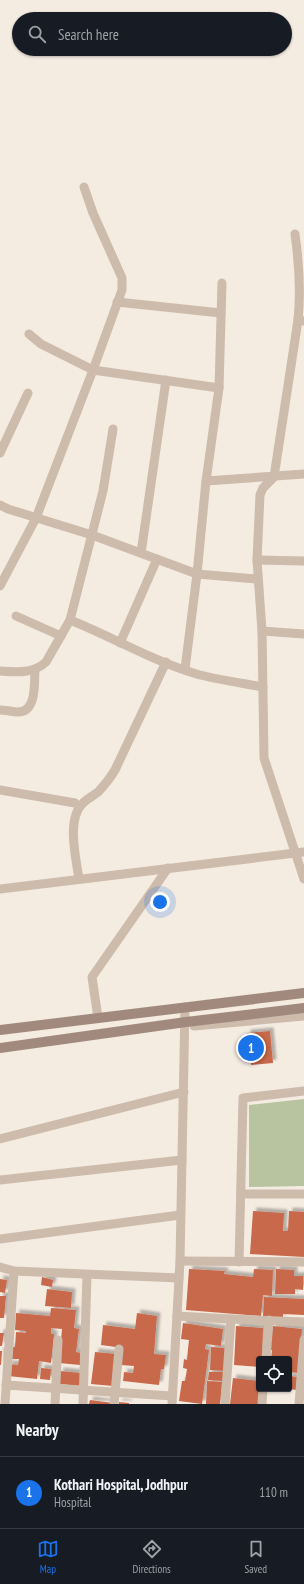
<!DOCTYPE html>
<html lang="en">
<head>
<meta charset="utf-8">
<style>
	body { margin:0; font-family:"PT Sans Narrow",sans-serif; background:#242831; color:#f1f3f6 }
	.controls { position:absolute; right:12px; bottom:12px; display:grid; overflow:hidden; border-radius:4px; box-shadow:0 1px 3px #0004 }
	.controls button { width:36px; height:36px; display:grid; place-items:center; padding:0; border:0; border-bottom:1px solid #363941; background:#171b24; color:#f1f3f6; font:20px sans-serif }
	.you { position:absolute; left:160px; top:902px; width:14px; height:14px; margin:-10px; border:3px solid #fff; border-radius:50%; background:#1a73e8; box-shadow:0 0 0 6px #1a73e833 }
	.badge { display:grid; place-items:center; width:26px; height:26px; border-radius:50%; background:#1a73e8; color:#fff; font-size:13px; font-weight:700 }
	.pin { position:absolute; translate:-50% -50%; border:2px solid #fff; box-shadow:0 1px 4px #0006 }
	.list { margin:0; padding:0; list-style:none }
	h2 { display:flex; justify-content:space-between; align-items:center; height:52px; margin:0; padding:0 16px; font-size:17px }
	h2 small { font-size:13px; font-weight:400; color:#9ea1a6 }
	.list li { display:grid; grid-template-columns:26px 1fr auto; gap:12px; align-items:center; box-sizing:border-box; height:72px; padding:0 16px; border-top:1px solid #363941 }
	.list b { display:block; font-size:15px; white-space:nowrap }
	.list p { margin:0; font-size:13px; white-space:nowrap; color:#9ea1a6 }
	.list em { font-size:13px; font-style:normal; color:#9ea1a6 }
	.icon { flex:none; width:22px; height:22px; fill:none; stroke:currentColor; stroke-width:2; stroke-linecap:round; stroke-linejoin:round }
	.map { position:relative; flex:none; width:304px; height:1404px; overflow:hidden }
	.search { position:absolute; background:#171b24; box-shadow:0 1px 3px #0004; left:12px; right:12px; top:12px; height:44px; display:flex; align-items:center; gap:10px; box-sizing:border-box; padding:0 14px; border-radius:22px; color:#9ea1a6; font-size:15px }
	.sheet { height:124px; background:#171b24 }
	nav { display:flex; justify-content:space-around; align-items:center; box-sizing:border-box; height:56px; border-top:1px solid #363941; background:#171b24; font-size:11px; color:#9ea1a6 }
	nav a { display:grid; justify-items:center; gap:2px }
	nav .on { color:#1a73e8 }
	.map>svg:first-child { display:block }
	.green { fill:#b8c4a0 }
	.building { fill:#c8694b; filter:url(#shadow) }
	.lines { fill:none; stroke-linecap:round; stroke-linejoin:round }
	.minor { stroke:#cdbbac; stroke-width:9 }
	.secondary { stroke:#a18a7d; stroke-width:10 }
</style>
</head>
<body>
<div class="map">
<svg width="304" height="1404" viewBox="0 0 304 1404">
	<defs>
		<filter id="shadow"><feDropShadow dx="3.5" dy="-3.5" stdDeviation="1" flood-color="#0004"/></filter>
	</defs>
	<rect width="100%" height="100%" fill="#f4ebe1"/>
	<path class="green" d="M 304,1099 L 304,1186 L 249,1187 L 249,1105 Z"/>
	<g class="building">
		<path d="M 270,1031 L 273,1063 L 251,1065 L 247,1033 Z"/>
		<path d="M 253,1211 L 284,1213 L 283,1231 L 288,1231 L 289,1211 L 304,1212 L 304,1257 L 250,1254 Z"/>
		<path d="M 189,1269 L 225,1271 L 224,1274 L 253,1277 L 254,1269 L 273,1270 L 272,1296 L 263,1295 L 261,1316 L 186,1310 Z"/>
		<path d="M 276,1269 L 294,1270 L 294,1276 L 303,1276 L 303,1290 L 295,1289 L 295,1294 L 275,1294 Z"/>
		<path d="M 42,1277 L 53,1280 L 52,1287 L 41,1285 Z"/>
		<path d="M 0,1279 L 7,1280 L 5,1293 L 0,1292 Z"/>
		<path d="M 47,1289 L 72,1292 L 71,1308 L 45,1306 Z"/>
		<path d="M 0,1296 L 6,1296 L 4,1318 L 0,1318 Z"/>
		<path d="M 264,1297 L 304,1299 L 304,1315 L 283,1314 L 283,1318 L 263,1316 Z"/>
		<path d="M 51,1308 L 76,1310 L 74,1328 L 79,1329 L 76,1352 L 81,1353 L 80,1365 L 59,1363 L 62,1329 L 51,1328 L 51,1334 L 54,1334 L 51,1363 L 39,1361 L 37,1379 L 8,1376 L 9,1364 L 18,1365 L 19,1359 L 10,1359 L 11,1347 L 15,1347 L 16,1332 L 26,1333 L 26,1331 L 15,1330 L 16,1313 L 50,1316 Z"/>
		<path d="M 137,1313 L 157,1316 L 154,1354 L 166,1355 L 164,1369 L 161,1369 L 159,1385 L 123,1381 L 124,1372 L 133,1373 L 134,1366 L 121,1365 L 123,1348 L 101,1345 L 103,1325 L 135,1329 Z"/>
		<path d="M 183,1323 L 223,1329 L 221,1346 L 206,1344 L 205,1349 L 209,1350 L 202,1404 L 179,1401 L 182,1381 L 185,1381 L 187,1369 L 183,1368 L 184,1359 L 187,1360 L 188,1349 L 189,1340 L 181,1339 Z"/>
		<path d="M 236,1326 L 263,1328 L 262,1359 L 259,1359 L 259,1367 L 234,1365 Z"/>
		<path d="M 273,1326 L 302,1329 L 298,1373 L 289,1372 L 289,1359 L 271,1359 L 272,1350 L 270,1350 Z"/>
		<path d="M 0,1333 L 4,1333 L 2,1346 L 0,1346 Z"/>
		<path d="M 211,1347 L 225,1348 L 225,1371 L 210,1370 Z"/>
		<path d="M 0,1351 L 2,1351 L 1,1365 L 0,1365 Z"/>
		<path d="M 95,1352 L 116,1354 L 113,1386 L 91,1384 Z"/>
		<path d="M 41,1368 L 51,1369 L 50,1380 L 40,1379 Z"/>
		<path d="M 60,1371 L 81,1373 L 80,1386 L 59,1384 Z"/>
		<path d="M 209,1372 L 223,1372 L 223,1381 L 208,1380 Z"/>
		<path d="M 289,1376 L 297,1377 L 296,1390 L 289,1389 Z"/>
		<path d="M 233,1378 L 259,1381 L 259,1404 L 230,1404 Z"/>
		<path d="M 207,1381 L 222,1382 L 220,1404 L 206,1404 Z"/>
		<path d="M 90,1400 L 113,1403 L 113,1404 L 89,1404 Z"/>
		<path d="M 119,1402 L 129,1403 L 129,1404 L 119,1404 Z"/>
	</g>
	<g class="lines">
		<g class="minor">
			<path d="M 295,234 C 299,263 301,291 298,320"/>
			<path d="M 117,302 L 221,313"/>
			<path d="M 304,321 L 298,320 L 274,477 L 263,488 L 260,495 L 257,560 L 262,631 L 264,758 L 304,879"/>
			<path d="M 29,334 L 41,344 L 93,370 L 122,290 L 122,278 L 93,213 L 84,187"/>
			<path d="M 219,388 L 222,283"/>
			<path d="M 113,429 L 103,491 L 70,620 C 113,637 154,662 200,675 C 220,680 242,683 263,687"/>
			<path d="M 0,453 L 28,393"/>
			<path d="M 0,505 L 8,509 L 92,535 L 197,574 L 257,579"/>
			<path d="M 141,553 L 166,380"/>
			<path d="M 257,560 L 304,561"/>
			<path d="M 0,586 L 36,518 L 93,370 L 219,388 L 206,481 L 304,474"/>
			<path d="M 16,616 L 61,636"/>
			<path d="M 262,631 L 304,634"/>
			<path d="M 120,643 L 157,559"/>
			<path d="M 185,669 L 197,574 L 206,481"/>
			<path d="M 0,671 C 16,672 33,674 46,662 L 70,620"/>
			<path d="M 0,710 C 6,710 13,712 19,712 C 37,711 34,682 35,670"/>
			<path d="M 0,790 L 75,803"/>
			<path d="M 79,879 C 76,858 66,819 83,803 C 87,799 93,796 98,792 C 105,785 110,778 115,770 L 166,662"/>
			<path d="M 0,889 L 304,852"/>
			<path d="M 98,1018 L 92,977 L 168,868"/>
			<path d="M 194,1026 L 304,1016"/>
			<path d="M 0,1139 L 184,1092"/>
			<path d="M 0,1180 L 182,1160"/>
			<path d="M 241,1194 L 304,1194"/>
			<path d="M 0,1239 L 180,1215"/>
			<path d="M 180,1261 L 304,1262"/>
			<path d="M 239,1262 L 243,1098 L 304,1091"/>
			<path d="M 0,1267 L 14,1271 L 179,1278"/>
			<path d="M 177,1316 L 231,1319 L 304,1322"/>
			<path d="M 266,1359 L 269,1320"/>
			<path d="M 6,1385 L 172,1396"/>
			<path d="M 5,1404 L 14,1271"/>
			<path d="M 55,1404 L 58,1340"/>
			<path d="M 83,1404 L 87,1275"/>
			<path d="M 114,1404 L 119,1349"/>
			<path d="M 172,1404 L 180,1261 L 185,1007"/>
			<path d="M 225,1404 L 231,1319"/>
			<path d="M 262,1404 L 263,1389"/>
			<path d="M 299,1404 L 304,1340"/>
		</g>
		<g class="secondary">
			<path d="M 0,1030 L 304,993"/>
			<path d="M 0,1048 L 186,1022 L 304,1008"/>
		</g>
	</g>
</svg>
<div class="controls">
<button><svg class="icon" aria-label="locate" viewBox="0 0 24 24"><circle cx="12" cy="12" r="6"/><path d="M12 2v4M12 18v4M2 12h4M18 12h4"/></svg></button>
</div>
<div class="you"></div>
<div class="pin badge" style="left:251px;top:1048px">1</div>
<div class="search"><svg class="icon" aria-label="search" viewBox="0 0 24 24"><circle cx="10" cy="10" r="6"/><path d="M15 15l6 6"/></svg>Search here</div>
</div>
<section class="sheet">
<h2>Nearby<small></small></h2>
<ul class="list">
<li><span class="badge">1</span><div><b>Kothari Hospital, Jodhpur</b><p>Hospital</p></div><em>110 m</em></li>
</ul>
</section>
<nav>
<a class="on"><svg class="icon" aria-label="map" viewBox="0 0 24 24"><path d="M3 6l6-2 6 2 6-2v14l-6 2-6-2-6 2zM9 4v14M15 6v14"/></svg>Map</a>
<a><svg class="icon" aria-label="directions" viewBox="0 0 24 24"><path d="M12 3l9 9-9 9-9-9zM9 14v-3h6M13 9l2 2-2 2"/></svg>Directions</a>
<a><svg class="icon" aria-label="saved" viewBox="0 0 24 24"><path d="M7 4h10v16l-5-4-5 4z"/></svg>Saved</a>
</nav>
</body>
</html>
